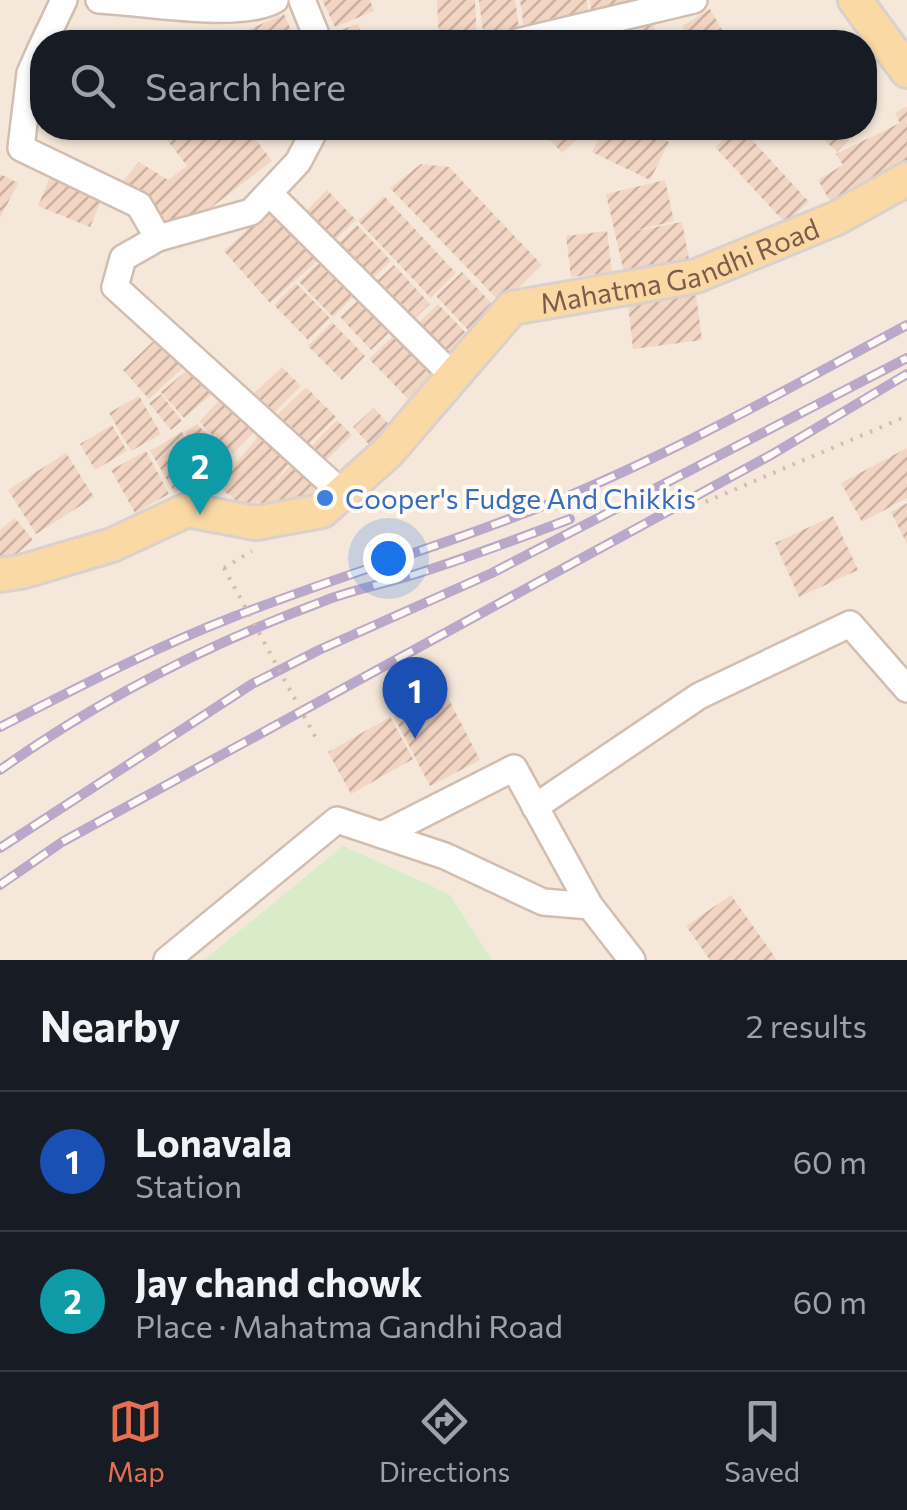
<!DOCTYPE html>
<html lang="en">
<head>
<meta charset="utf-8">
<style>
	body { margin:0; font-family:Commissioner,sans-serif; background:#20242c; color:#f1f3f6 }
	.you { position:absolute; left:388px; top:558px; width:35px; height:35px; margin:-25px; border:8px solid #fff; border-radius:50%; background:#1a73e8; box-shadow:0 0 0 15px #1a73e833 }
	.badge { display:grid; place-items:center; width:65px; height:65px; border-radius:50%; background:#e76f51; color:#fff; font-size:32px; font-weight:700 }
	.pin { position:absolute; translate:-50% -82px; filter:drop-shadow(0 2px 5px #0008) }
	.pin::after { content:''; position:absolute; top:52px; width:35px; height:30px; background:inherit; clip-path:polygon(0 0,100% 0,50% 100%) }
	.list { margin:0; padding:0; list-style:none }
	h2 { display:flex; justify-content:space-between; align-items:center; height:130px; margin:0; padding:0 40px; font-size:42px }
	h2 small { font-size:32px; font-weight:400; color:#9ea1a6 }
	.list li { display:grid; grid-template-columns:65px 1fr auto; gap:30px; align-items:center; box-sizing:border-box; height:140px; padding:0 40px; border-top:2px solid #363941 }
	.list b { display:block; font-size:38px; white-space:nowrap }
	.list p { margin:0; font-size:32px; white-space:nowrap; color:#9ea1a6 }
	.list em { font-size:32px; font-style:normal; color:#9ea1a6 }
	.icon { flex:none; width:55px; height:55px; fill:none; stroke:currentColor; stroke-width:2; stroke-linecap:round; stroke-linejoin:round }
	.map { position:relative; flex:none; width:907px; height:960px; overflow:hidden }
	.search { position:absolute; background:#171b24; box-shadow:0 2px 8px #0004; left:30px; right:30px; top:30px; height:110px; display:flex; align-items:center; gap:25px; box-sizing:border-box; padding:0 35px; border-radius:40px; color:#9ea1a6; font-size:38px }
	.sheet { height:410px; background:#171b24 }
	nav { display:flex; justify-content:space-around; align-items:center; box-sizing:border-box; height:140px; border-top:2px solid #363941; background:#171b24; font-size:28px; color:#9ea1a6 }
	nav a { display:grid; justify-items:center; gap:5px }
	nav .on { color:#e76f51 }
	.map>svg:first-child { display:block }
	.residential { fill:#f5e8da; fill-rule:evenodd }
	.pitch { fill:#d8ecc9 }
	.building { fill:url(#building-hatch) }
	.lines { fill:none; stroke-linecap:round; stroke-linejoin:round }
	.minor-casing { stroke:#d1beb0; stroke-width:30 }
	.major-casing { stroke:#dad1cd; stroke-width:38 }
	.path { stroke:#d9b8a5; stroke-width:4; stroke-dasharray:2.5 8; stroke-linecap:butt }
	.minor { stroke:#fff; stroke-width:25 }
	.major { stroke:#fbd9a5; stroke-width:32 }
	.rail-casing { stroke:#b9a8c9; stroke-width:10 }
	.rail { stroke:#fffaf3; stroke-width:6; stroke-dasharray:19; stroke-linecap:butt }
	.path-bridge { stroke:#d9b8a5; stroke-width:4; stroke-dasharray:2.5 8; stroke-linecap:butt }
	.shop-dot { fill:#3f7fe0; stroke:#fffaf3; stroke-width:4 }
	.labels { text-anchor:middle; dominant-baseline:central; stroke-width:8; stroke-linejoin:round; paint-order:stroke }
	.street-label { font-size:28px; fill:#7a5c4d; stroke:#fffaf3 }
	.shop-label { font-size:28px; fill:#366cbe; stroke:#fffaf3; text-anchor:start }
</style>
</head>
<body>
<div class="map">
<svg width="907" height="960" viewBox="0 0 907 960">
	<defs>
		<pattern id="building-hatch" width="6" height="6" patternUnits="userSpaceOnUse" patternTransform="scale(2.5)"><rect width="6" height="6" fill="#f3d5c3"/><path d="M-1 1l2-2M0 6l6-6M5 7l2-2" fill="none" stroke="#cab0a1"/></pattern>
	</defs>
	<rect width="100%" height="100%" fill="#fdf6ec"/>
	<path class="residential" d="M 0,0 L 907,0 L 907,960 L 0,960 ZM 42,42 L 864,42 L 864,128 L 42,128 Z"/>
	<path class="pitch" d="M 343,846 L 449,894 L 492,960 L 204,960 Z"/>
	<g class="building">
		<path d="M 322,0 L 370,0 L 374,11 L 335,27 Z"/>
		<path d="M 437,0 L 475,0 L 477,42 L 439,42 Z"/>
		<path d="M 479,0 L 515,0 L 519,28 L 483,32 Z"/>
		<path d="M 520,0 L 587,0 L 589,19 L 524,29 Z"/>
		<path d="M 590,0 L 641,0 L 641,4 L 591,10 Z"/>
		<path d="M 710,9 L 729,42 L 692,42 L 682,26 Z"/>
		<path d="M 284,14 L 296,42 L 226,42 L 225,40 Z"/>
		<path d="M 358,24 L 364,42 L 324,42 L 322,36 Z"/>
		<path d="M 654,25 L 656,42 L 632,42 L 631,26 Z"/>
		<path d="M 624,29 L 624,42 L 563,42 Z"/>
		<path d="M 907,106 L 907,170 L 835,210 L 818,180 L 843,165 L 836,154 L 900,123 L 895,113 Z"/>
		<path d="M 158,128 L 247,128 L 272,161 L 179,232 L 123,181 L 139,162 L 168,180 L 187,166 Z"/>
		<path d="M 540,128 L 578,128 L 582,135 L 562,153 Z"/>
		<path d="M 603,128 L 639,128 L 669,142 L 650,180 L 592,152 Z"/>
		<path d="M 736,128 L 741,128 L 809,202 L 785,223 L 715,147 Z"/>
		<path d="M 812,128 L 860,128 L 837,152 Z"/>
		<path d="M 421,164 L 449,167 L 542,265 L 502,304 L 390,188 Z"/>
		<path d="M 52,172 L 104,194 L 90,227 L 38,206 Z"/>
		<path d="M 0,174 L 18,183 L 0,218 Z"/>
		<path d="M 665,180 L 674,221 L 630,232 L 682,222 L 690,264 L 625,277 L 606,194 Z"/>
		<path d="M 327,190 L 356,220 L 329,246 L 300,217 Z"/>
		<path d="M 384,196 L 456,273 L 431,298 L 358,221 Z"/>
		<path d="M 276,204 L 323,256 L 270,303 L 224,251 Z"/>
		<path d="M 357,225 L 391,261 L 366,285 L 331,250 Z"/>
		<path d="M 607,231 L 612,272 L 571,277 L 566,236 Z"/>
		<path d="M 325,256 L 359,291 L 333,317 L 299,282 Z"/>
		<path d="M 394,265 L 430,304 L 407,326 L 370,287 Z"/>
		<path d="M 462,272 L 494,306 L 468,330 L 436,296 Z"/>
		<path d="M 296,283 L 330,318 L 308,340 L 274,305 Z"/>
		<path d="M 364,295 L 394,328 L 371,350 L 340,317 Z"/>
		<path d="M 696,295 L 702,340 L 633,349 L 628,304 Z"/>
		<path d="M 438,304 L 467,334 L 442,359 L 412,329 Z"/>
		<path d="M 332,322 L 365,356 L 342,380 L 308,346 Z"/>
		<path d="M 400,329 L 443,373 L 412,403 L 369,359 Z"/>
		<path d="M 162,333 L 189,362 L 149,399 L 123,370 Z"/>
		<path d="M 282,367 L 301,386 L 270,417 L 250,397 Z"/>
		<path d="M 190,368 L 212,394 L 184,418 L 161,392 Z"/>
		<path d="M 306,387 L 336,417 L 303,449 L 273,419 Z"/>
		<path d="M 161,394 L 182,421 L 171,430 L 149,403 Z"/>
		<path d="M 139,396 L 161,434 L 131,451 L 109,413 Z"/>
		<path d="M 223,396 L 258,428 L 233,454 L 199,422 Z"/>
		<path d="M 374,408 L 397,433 L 376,452 L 353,427 Z"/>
		<path d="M 337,420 L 352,435 L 319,467 L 304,453 Z"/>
		<path d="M 197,424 L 229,457 L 207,472 L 185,432 Z"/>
		<path d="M 112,425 L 127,451 L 95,470 L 80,444 Z"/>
		<path d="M 182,432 L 207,474 L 175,493 L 150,451 Z"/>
		<path d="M 259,435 L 291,461 L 266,493 L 294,461 L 325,487 L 307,510 L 268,511 L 258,501 L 250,512 L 218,486 Z"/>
		<path d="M 907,448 L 907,498 L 862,522 L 841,483 Z"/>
		<path d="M 146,451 L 169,494 L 135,513 L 111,470 Z"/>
		<path d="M 66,453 L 94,497 L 36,534 L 8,490 Z"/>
		<path d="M 907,503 L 907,544 L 891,512 Z"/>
		<path d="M 833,516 L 858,570 L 799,597 L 775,543 Z"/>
		<path d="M 15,518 L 33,540 L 0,568 L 0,530 Z"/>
		<path d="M 444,690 L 480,760 L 430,786 L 394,717 Z"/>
		<path d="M 390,717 L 413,759 L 351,794 L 328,752 Z"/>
		<path d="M 731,895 L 777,960 L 710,960 L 686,926 Z"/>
	</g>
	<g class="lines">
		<defs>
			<g id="minor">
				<path d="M 99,0 C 143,2 238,20 275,0"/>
				<path d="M 302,0 L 319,42"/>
				<path d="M 44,42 L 64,0"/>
				<path d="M 517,42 L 694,0"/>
				<path d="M 42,46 L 30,73 L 21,148 L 139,205 L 158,238 L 251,212 L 298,162 L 316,128"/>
				<path d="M 270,194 L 453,376"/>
				<path d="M 158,238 L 123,258 L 115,287 L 342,493"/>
				<path d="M 535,807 L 699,696 L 850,624 L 907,689"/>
				<path d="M 382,835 L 514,768 L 590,906"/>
				<path d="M 167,960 L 337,820 L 445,856 L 543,902 L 590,906 L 632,960"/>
			</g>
			<g id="major">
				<path d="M 855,0 L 907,71"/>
				<path id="s1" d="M 0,575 L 21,572 L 112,545 L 187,510 L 256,523 L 322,511 L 388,452 L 512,308 L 696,276 L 837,218 L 907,179"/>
			</g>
		</defs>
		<use href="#minor" class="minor-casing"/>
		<use href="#major" class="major-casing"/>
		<g class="path">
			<path d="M 696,506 L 907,416"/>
			<path d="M 224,568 L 252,551"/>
		</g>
		<use href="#minor" class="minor"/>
		<use href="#major" class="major"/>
		<defs>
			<g id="rail">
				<path d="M 0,727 C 77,688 153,648 233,617 C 346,573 463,540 575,493 C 689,445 798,383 907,325"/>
				<path d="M 0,770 C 101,698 208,644 324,601 C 355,589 388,583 419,573 C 470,557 520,538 570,519"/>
				<path d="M 0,848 L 252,684 L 319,650 L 492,573 L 907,358"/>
				<path d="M 0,885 L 62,842 L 771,455 L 907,374"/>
			</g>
		</defs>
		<use href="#rail" class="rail-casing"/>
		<use href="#rail" class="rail"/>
		<path class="path-bridge" d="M 224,568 L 317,740"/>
	</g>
	<circle class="shop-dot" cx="325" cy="498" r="10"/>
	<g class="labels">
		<g class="street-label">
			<text stroke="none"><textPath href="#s1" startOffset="788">Mahatma Gandhi Road</textPath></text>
		</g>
		<g class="shop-label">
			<text x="345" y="498">Cooper's Fudge And Chikkis</text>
		</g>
	</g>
</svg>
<div class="you"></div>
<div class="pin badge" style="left:415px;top:739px;background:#1a4fb4">1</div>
<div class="pin badge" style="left:200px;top:515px;background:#0f9aa8">2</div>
<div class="search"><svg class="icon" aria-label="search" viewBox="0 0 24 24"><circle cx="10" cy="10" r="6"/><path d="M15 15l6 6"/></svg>Search here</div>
</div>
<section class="sheet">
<h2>Nearby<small>2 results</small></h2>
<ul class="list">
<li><span class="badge" style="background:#1a4fb4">1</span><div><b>Lonavala</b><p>Station</p></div><em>60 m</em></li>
<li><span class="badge" style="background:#0f9aa8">2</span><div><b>Jay chand chowk</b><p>Place · Mahatma Gandhi Road</p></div><em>60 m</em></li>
</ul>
</section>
<nav>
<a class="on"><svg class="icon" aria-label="map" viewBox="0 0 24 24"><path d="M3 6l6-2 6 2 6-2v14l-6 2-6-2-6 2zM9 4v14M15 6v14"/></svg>Map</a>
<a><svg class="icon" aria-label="directions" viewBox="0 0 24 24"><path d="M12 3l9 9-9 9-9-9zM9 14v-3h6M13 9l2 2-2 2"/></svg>Directions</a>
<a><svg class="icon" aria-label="saved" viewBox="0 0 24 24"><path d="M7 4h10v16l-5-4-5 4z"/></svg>Saved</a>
</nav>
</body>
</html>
